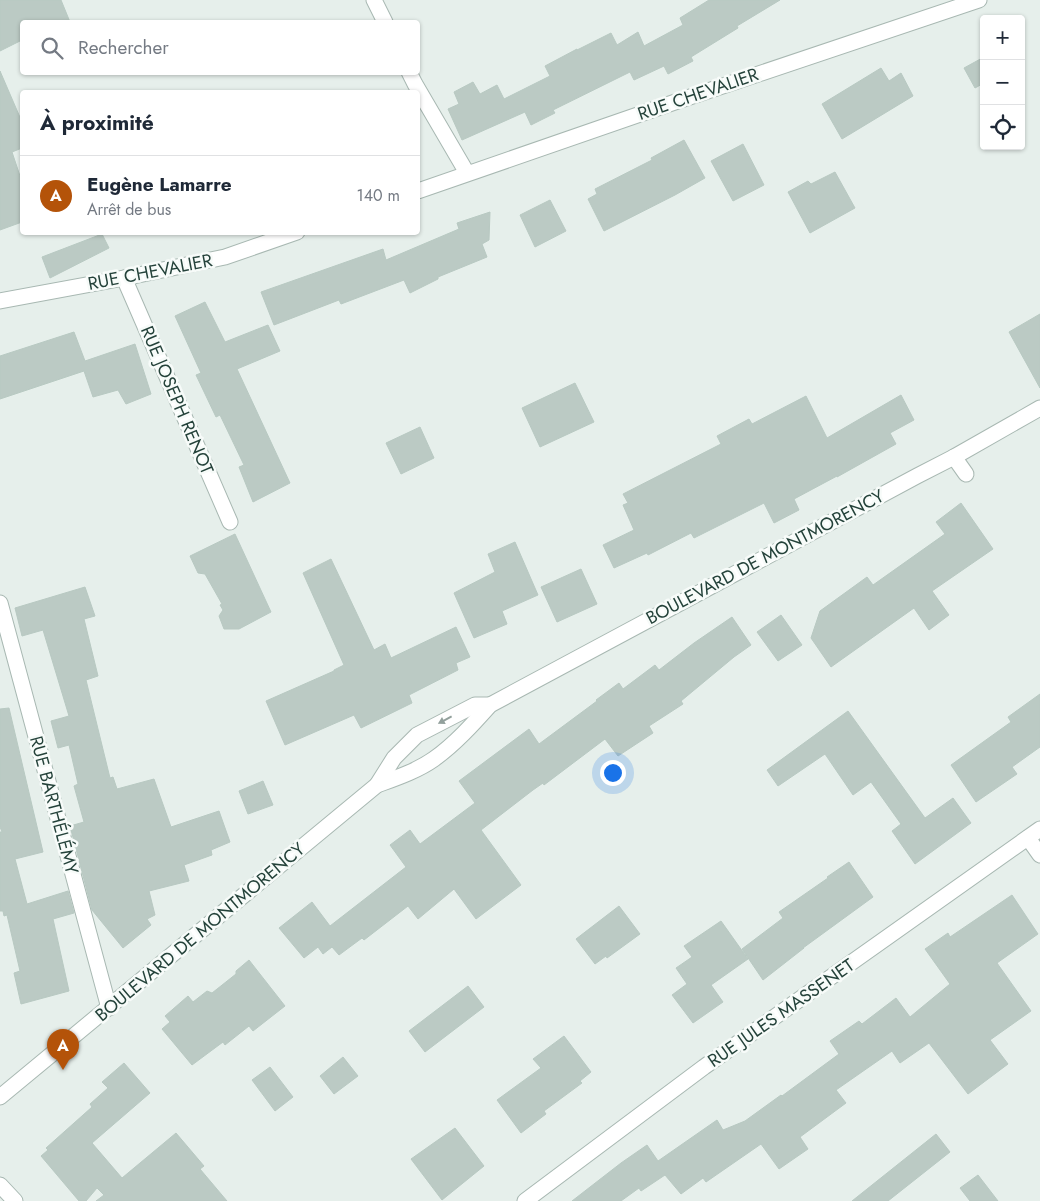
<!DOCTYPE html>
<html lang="fr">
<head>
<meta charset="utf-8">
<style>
	body { margin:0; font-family:Jost,sans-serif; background:#f2f2f3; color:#1f2937 }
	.controls { position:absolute; right:15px; top:15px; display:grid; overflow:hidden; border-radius:5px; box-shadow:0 1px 4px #0004 }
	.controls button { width:45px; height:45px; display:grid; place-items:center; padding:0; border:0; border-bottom:1px solid #e0e1e3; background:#fff; color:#1f2937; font:25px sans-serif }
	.you { position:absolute; left:612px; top:772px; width:18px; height:18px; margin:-12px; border:4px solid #fff; border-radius:50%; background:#1a73e8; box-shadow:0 0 0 8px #1a73e833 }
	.badge { display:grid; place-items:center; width:32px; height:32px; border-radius:50%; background:#b45309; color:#fff; font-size:16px; font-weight:700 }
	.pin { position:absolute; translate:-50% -41px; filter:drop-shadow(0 1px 2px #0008) }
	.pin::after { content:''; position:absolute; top:26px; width:18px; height:15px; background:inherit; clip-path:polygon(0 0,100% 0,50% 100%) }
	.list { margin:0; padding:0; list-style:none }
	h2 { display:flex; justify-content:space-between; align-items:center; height:65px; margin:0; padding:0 20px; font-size:21px }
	h2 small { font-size:16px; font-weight:400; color:#747a83 }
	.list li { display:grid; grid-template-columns:32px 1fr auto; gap:15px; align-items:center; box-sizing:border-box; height:80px; padding:0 20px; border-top:1px solid #e0e1e3 }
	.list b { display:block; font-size:19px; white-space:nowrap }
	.list p { margin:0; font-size:16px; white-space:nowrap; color:#747a83 }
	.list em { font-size:16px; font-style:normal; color:#747a83 }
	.icon { flex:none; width:28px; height:28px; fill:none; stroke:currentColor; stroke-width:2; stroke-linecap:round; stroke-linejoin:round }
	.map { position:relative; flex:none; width:1040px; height:1201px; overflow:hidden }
	.search { position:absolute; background:#fff; box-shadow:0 1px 4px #0004; left:20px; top:20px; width:400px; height:55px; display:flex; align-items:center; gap:12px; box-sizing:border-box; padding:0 18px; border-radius:5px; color:#747a83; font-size:19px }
	.panel { position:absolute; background:#fff; box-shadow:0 1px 4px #0004; left:20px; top:90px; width:400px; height:145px; border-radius:5px }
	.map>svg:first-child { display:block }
	.building { fill:#bbcac4; stroke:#b8c9c2 }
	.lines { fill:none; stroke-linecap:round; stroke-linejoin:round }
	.minor-casing { stroke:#a8b8b2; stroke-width:17 }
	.minor { stroke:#fff; stroke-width:15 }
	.oneway { fill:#92a09c }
	.labels { text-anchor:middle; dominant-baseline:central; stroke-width:5; stroke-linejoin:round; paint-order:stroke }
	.street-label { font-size:18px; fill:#24423a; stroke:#f7fbf9 }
</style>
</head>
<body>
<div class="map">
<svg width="1040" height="1201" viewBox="0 0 1040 1201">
	<rect width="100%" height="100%" fill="#e6efeb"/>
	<g class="building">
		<path d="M 0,0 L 61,0 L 70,22 L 22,22 L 22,40 L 0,51 Z"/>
		<path d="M 709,0 L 780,0 L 737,26 L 738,28 L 691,57 L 693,61 L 668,74 L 664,66 L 634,80 L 630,72 L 553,110 L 555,113 L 531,125 L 525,112 L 462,140 L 448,109 L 459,104 L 454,92 L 473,82 L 480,94 L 497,85 L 504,99 L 550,76 L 545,66 L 577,49 L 577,50 L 611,33 L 617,45 L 638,32 L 644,46 L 683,25 L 680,18 Z"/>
		<path d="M 984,57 L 984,83 L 975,88 L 964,68 Z"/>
		<path d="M 881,68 L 889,81 L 901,73 L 913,96 L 842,139 L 822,104 Z"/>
		<path d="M 0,71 L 22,122 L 22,148 L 12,152 L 22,182 L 22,222 L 0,230 Z"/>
		<path d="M 684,140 L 705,178 L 675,195 L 604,231 L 588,199 L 597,194 L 595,189 L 652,160 L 651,158 Z"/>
		<path d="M 743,144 L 764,185 L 733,201 L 711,161 Z"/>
		<path d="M 835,172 L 855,208 L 810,233 L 788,192 L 808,181 L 811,184 Z"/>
		<path d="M 550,200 L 566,231 L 535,247 L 520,215 Z"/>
		<path d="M 490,212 L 489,240 L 482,244 L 487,257 L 438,277 L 438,279 L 410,293 L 404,280 L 341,304 L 339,300 L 274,325 L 261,292 L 383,249 L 386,260 L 459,229 L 457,223 Z"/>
		<path d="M 102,234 L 109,248 L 50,278 L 42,257 Z"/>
		<path d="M 205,302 L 225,342 L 268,325 L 280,351 L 237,369 L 290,483 L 253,502 L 239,467 L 244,465 L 220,415 L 216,417 L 196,375 L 201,373 L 175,316 Z"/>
		<path d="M 1040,314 L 1040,388 L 1009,332 Z"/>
		<path d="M 74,332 L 85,361 L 135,344 L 151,394 L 126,404 L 118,390 L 93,397 L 84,371 L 0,399 L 0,356 Z"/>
		<path d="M 575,383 L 594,422 L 540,447 L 522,408 Z"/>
		<path d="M 901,395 L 914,420 L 890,433 L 896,444 L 837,477 L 837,476 L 794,499 L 799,510 L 774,523 L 764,503 L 694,538 L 691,533 L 648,555 L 647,553 L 614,568 L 603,545 L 634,530 L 623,505 L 628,503 L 623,494 L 721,444 L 717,436 L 749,419 L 752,424 L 806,396 L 827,438 Z"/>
		<path d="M 420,427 L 434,458 L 401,474 L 386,443 Z"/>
		<path d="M 961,503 L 993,549 L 932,591 L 949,615 L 929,630 L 914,608 L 831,667 L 811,638 L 820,611 L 867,577 L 873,585 L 945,534 L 936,522 Z"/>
		<path d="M 235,534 L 271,612 L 239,629 L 224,629 L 219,616 L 223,610 L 220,605 L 222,604 L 205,574 L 198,573 L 190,556 Z"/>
		<path d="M 515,542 L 538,595 L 502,611 L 507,624 L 474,638 L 454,593 L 495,572 L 488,554 Z"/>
		<path d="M 331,559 L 374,650 L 385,644 L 391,658 L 456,627 L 470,657 L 456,663 L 458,670 L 409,695 L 412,703 L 361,728 L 354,715 L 285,745 L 266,701 L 334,671 L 334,670 L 344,665 L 303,573 Z"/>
		<path d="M 581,569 L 597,604 L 557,622 L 541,587 Z"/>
		<path d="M 85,587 L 95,616 L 84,619 L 98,676 L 86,680 L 110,778 L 113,777 L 117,789 L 154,779 L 171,827 L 219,811 L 230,842 L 211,850 L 212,855 L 184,865 L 189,881 L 149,891 L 155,915 L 147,919 L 151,925 L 123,948 L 92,910 L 70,826 L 84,822 L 74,786 L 78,784 L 69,745 L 58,748 L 51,721 L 69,716 L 43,630 L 22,636 L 15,608 Z"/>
		<path d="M 781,615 L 802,645 L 778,661 L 757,632 Z"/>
		<path d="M 732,617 L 751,645 L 734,657 L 681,701 L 683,704 L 649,726 L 653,733 L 618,756 L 605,739 L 544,785 L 543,783 L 533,790 L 481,830 L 521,885 L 476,919 L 454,889 L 418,919 L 408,906 L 364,940 L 362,938 L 339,955 L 332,947 L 323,954 L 318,947 L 304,958 L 279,928 L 312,902 L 330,926 L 406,867 L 390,845 L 410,830 L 420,844 L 475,803 L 459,781 L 529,729 L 539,744 L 597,701 L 596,700 L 619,683 L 623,689 L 655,665 L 659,670 L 694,643 Z"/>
		<path d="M 1040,694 L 1040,747 L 1012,767 L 1017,774 L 976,802 L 951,765 L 1011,722 L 1008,717 Z"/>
		<path d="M 9,708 L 43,852 L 15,859 L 27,904 L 68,891 L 74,913 L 53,919 L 69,991 L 21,1004 L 14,973 L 20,971 L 7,915 L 4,916 L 3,911 L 0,911 L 0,832 L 2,832 L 0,827 L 0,709 Z"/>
		<path d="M 848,711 L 925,818 L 953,798 L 971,823 L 915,864 L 892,831 L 901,824 L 871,782 L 853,795 L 825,754 L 778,786 L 767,770 Z"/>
		<path d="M 263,781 L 273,805 L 248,814 L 239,791 Z"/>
		<path d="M 849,862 L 873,897 L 803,948 L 804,948 L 763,980 L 742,949 L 783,918 L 779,912 L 828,878 L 827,877 Z"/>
		<path d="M 1012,895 L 1038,934 L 997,963 L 1031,1011 L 990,1040 L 1008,1064 L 968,1094 L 929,1043 L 900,1063 L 892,1051 L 836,1090 L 846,1103 L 800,1137 L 808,1149 L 779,1169 L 761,1144 L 706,1182 L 703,1178 L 681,1194 L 665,1175 L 641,1191 L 639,1188 L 621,1201 L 572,1201 L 621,1163 L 647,1145 L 658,1161 L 717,1120 L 723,1130 L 745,1121 L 781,1095 L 782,1096 L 839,1054 L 830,1041 L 859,1021 L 862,1024 L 896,998 L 910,1017 L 950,984 L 925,949 L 948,933 L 950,937 Z"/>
		<path d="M 619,906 L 640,934 L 607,958 L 606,956 L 595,964 L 576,939 Z"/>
		<path d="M 721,921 L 748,959 L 711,985 L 723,1002 L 693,1023 L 672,995 L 687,984 L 676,968 L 692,957 L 684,946 Z"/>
		<path d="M 249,960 L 285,1006 L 253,1031 L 249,1026 L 225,1045 L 223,1042 L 192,1065 L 162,1029 L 170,1022 L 165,1016 L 188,996 L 193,1002 L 207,991 L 212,993 L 236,974 L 236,971 Z"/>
		<path d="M 468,986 L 484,1007 L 425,1052 L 409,1031 Z"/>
		<path d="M 564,1036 L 591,1072 L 580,1081 L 582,1083 L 544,1111 L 546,1114 L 521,1133 L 497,1100 L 541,1068 L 533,1059 Z"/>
		<path d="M 343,1057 L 358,1076 L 334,1094 L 320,1076 Z"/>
		<path d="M 124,1063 L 150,1093 L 92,1143 L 122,1178 L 176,1133 L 204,1166 L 200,1169 L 227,1201 L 96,1201 L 104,1195 L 97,1188 L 86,1201 L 79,1201 L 41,1156 L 48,1150 L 46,1148 L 92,1107 L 90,1104 L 108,1088 L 102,1082 Z"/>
		<path d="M 270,1067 L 293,1097 L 275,1111 L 252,1080 Z"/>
		<path d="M 455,1128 L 484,1166 L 442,1200 L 411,1159 Z"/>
		<path d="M 936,1134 L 950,1152 L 888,1201 L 852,1201 Z"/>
		<path d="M 978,1175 L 998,1201 L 970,1201 L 960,1188 Z"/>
	</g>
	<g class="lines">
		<defs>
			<g id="minor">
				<path d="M 374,0 L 385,22"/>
				<path d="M 409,72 L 415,84 L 467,173"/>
				<path d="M 418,191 L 678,101 L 979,0"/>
				<path d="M 124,278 L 230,522"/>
				<path d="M 0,301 L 124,278 L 225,257 L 297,232"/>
				<path d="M 954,457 L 966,474"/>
				<path d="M 0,603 L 109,1008"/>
				<path d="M 377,785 L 394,758 L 417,735 L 475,705 L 490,705"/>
				<path d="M 1028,838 L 1040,855"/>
				<path d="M 0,1097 L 377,785 C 396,778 417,771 434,759 C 455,744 473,724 490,705 L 917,476 L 954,457 L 1040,408"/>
				<path d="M 0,1185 L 15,1201"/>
				<path d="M 525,1201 L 704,1067 L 1040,829"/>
			</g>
		</defs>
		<use href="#minor" class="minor-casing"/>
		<use href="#minor" class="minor"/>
	</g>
	<defs><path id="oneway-solid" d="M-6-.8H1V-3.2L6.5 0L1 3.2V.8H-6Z" transform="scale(1.25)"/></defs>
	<use class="oneway" href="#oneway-solid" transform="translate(445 720) rotate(152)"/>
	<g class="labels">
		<g class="street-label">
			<text transform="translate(698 94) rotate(-19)">RUE CHEVALIER</text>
			<text transform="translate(150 272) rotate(-11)">RUE CHEVALIER</text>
			<text transform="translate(177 400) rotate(67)">RUE JOSEPH RENOT</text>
			<text transform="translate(765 557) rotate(-28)">BOULEVARD DE MONTMORENCY</text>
			<text transform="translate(54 805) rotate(75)">RUE BARTHÉLÉMY</text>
			<text transform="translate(200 932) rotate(-40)">BOULEVARD DE MONTMORENCY</text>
			<text transform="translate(781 1013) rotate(-35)">RUE JULES MASSENET</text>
		</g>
	</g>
</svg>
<div class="controls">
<button>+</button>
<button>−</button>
<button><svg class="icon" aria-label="locate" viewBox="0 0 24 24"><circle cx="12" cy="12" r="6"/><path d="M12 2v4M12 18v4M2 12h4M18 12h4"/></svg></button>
</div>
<div class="you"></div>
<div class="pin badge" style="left:63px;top:1070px">A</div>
<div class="search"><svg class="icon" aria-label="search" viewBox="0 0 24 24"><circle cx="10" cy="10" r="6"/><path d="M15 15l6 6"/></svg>Rechercher</div>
<section class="panel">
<h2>À proximité<small></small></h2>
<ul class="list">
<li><span class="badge">A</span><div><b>Eugène Lamarre</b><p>Arrêt de bus</p></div><em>140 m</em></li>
</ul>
</section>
</div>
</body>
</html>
